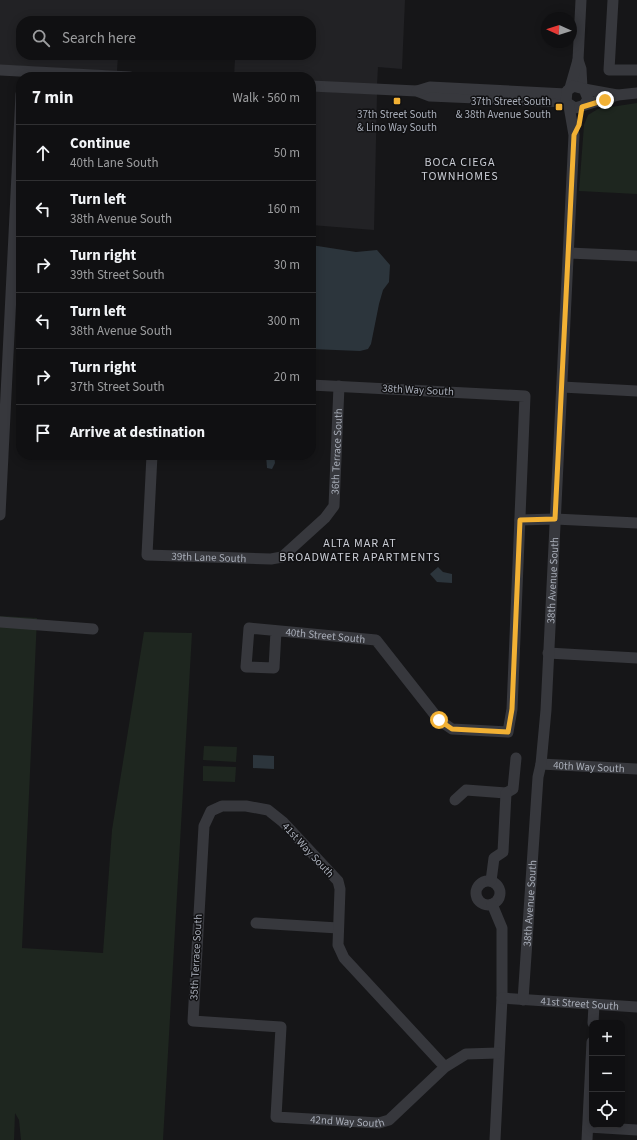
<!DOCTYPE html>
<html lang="en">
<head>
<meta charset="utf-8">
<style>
	body { margin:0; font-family:"Source Sans 3",sans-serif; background:#19191b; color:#f1f3f6 }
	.controls { position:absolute; right:12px; bottom:12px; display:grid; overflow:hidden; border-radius:8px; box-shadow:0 2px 10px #0003 }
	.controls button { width:36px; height:36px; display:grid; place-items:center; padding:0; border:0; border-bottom:1px solid #303032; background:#101012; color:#f1f3f6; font:20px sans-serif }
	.compass { position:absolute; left:541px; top:12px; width:36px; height:36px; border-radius:50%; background:#101012; box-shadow:0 2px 10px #0003; rotate:273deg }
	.stop { position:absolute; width:12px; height:12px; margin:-9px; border:3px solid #f2b134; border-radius:50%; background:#fff }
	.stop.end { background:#f2b134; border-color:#fff; box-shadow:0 1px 4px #0008 }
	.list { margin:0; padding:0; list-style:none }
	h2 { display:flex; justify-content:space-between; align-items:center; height:52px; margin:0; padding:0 16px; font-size:17px }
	h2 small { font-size:13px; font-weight:400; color:#9c9d9f }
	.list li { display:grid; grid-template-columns:26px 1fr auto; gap:12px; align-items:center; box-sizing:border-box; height:56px; padding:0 16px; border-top:1px solid #303032 }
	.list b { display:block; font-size:15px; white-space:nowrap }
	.list p { margin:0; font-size:13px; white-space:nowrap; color:#9c9d9f }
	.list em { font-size:13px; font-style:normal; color:#9c9d9f }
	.icon { flex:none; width:22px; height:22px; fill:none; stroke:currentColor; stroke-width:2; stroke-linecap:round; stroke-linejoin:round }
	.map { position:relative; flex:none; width:637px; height:1140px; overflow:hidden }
	.search { position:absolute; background:#101012; box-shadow:0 2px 10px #0003; left:16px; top:16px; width:300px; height:44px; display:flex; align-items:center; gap:10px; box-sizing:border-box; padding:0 14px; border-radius:16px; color:#9c9d9f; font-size:15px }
	.panel { position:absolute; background:#101012; box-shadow:0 2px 10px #0003; left:16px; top:72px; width:300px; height:388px; border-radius:16px }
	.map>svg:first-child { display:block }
	.built { fill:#222225 }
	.green { fill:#1e261f }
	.water { fill:#2c353c }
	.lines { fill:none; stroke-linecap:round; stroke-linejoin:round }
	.minor { stroke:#37383d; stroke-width:11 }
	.route { stroke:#f2b134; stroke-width:5 }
	.poi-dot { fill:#f2b134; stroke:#111113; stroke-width:1.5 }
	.labels { text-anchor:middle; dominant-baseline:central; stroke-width:3; stroke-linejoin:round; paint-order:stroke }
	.poi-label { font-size:11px; fill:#a8adb8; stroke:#111113; text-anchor:end }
	.street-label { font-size:11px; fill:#a8adb8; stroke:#111113 }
	.neighbourhood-label { font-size:12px; letter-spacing:1px; fill:#c9ccd4; stroke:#111113 }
</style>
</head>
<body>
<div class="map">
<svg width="637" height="1140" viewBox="0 0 637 1140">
	<rect width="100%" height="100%" fill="#161618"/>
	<g class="built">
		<path d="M 0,0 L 405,0 L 402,69 L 378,67 L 377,85 L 311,82 L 311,77 L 234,77 L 235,59 L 169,55 L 311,55 L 311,21 L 21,21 L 21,55 L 118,55 L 117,71 L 0,65 Z"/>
		<path d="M 311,91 L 377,94 L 374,230 L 311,225 Z"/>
	</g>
	<g class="green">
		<path d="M 637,103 L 637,194 L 579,191 L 584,125 L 588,115 L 598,109 Z"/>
		<path d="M 0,616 L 37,618 L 22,948 L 103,953 L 112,830 L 144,632 L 192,633 L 163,1140 L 21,1140 L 19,1120 L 15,1113 L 14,1140 L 0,1140 Z"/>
		<path d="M 204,746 L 237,747 L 236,762 L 203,760 Z"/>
		<path d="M 203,766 L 236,767 L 235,782 L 203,781 Z"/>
	</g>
	<g class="water">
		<path d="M 311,245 L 356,252 L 377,250 L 390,265 L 389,282 L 383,290 L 379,304 L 371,344 L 368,349 L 360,351 L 311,349 Z"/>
		<path d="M 266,455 L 274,455 L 275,463 L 272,469 L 267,468 Z"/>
		<path d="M 438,567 L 443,572 L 452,574 L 452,583 L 437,582 L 430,574 Z"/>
		<path d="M 253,755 L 274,756 L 274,769 L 253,768 Z"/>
	</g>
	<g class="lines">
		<g class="minor">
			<path d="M 613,0 L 609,70 L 637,70"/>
			<path d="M 578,60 L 581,69 L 582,88"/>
			<path d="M 0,70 L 130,77"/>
			<path d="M 311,86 L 417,91 L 430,96 L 567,102"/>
			<path d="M 570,88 L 578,60 L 581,0"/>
			<path d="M 584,89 L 617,95"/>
			<path d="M 417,91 L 430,87 L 566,94"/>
			<path d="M 584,105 L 588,99 L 584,89 L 573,86 L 567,91 L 566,102 L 575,108 L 618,95 L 637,93"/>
			<path d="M 569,253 L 637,256"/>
			<path d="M 562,387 L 637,391"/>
			<path id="s1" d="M 152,455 L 147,555 L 271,559 L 282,557 L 325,518 L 334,506 L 339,386"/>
			<path d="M 0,515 L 21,94"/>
			<path d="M 520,520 L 555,519 L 637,523"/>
			<path d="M 0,622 L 93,629"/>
			<path id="s2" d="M 276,631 L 274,668 L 246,667 L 249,628 L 376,640 L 439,720 L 452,729 L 508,732 L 512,709 L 525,396 L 311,385"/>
			<path d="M 548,653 L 637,658"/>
			<path id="s3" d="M 541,764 L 637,769"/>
			<path d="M 455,800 L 466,790 L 506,793 L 513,789 L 516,758"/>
			<circle cx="488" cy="893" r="12"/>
			<path d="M 491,881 L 494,858 L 503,852 L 506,793"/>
			<path d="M 492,904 L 502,928 L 502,998 L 495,1140"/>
			<path d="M 256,923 L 338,928"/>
			<path id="s4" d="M 502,998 L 637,1007"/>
			<path id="s5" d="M 523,1000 L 538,777 L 541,764 L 546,710 L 574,135 L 569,106"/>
			<path d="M 593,1023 L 594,1005"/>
			<path id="s6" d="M 445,1067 L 344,958 L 338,945 L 340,889 L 338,881 L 283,822 L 268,810 L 246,806 L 222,806 L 211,811 L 204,826 L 193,1021 L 281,1027 L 276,1117 L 379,1123 L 389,1120 L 445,1067 L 466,1054 L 498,1053"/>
			<path d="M 588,1127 L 637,1130"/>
			<path d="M 587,1140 L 592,1042"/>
		</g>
	</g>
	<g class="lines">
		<path class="route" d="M 439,720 L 452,729 L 508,732 L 512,709 L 520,520 L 555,519 L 574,135 L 579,125 L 582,107 L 605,100"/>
	</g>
	<g class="poi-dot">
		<rect x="393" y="97" width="8" height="8" rx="2"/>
		<rect x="555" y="103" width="8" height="8" rx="2"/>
	</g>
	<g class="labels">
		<g class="poi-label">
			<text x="551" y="101">37th Street South<tspan x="551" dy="13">&amp; 38th Avenue South</tspan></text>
			<text x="397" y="114" text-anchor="middle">37th Street South<tspan x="397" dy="13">&amp; Lino Way South</tspan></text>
		</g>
		<g class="street-label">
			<text transform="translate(418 390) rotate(3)">38th Way South</text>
			<text stroke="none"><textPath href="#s1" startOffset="363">36th Terrace South</textPath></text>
			<text stroke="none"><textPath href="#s1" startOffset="162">39th Lane South</textPath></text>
			<text stroke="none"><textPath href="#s5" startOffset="421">38th Avenue South</textPath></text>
			<text stroke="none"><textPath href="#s2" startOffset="181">40th Street South</textPath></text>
			<text stroke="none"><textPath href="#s3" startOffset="48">40th Way South</textPath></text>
			<text transform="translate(308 850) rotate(47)">41st Way South</text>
			<text stroke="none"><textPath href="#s5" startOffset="97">38th Avenue South</textPath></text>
			<text transform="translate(196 957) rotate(-87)">35th Terrace South</text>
			<text stroke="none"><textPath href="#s4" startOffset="78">41st Street South</textPath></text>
			<text stroke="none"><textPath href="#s6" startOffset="847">42nd Way South</textPath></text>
		</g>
		<g class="neighbourhood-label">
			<text x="460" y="162">BOCA CIEGA<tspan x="460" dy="14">TOWNHOMES</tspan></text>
			<text x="360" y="543">ALTA MAR AT<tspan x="360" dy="14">BROADWATER APARTMENTS</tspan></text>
		</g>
	</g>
</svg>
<div class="controls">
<button>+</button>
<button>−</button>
<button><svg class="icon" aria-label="locate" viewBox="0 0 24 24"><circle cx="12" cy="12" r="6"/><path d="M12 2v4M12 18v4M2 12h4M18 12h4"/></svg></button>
</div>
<svg class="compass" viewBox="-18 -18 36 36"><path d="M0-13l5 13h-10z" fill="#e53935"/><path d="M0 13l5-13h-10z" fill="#9c9d9f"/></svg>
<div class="stop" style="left:439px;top:720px"></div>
<div class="stop end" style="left:605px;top:100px"></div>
<div class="search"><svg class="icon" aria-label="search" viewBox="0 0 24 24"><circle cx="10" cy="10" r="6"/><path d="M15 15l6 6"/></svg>Search here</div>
<section class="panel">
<h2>7 min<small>Walk · 560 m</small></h2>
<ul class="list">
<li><svg class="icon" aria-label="ahead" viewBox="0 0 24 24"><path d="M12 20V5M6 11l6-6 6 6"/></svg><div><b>Continue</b><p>40th Lane South</p></div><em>50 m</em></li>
<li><svg class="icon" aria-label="left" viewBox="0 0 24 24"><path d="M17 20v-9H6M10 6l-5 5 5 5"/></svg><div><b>Turn left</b><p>38th Avenue South</p></div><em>160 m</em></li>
<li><svg class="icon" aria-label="right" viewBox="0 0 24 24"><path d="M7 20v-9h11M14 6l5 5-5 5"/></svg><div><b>Turn right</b><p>39th Street South</p></div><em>30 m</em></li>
<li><svg class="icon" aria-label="left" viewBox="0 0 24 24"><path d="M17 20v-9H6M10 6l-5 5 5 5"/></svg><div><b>Turn left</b><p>38th Avenue South</p></div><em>300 m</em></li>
<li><svg class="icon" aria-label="right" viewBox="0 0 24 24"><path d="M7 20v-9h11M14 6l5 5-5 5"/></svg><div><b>Turn right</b><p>37th Street South</p></div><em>20 m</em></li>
<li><svg class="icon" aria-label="arrive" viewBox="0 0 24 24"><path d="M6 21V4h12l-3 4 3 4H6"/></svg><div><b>Arrive at destination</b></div></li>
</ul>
</section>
</div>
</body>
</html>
